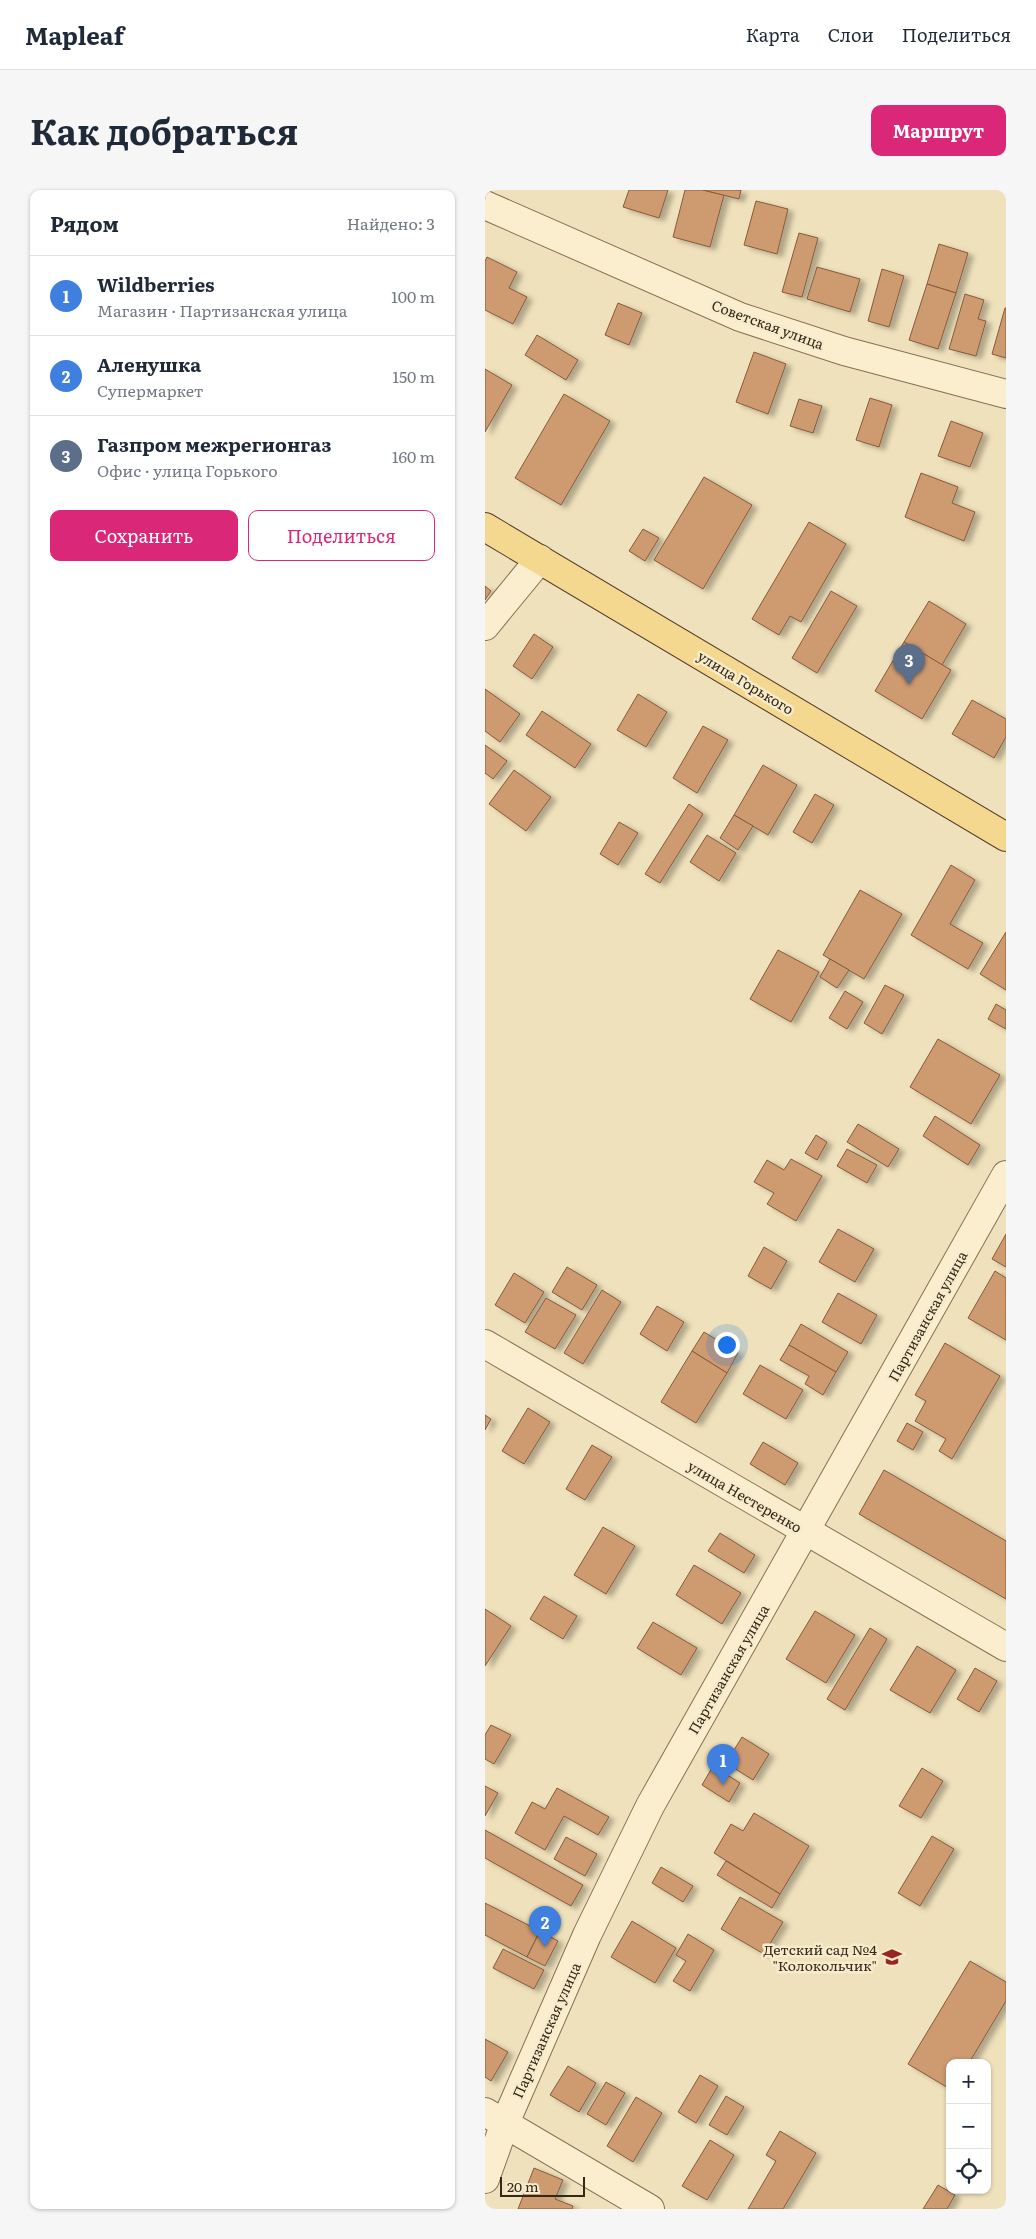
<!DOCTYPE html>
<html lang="ru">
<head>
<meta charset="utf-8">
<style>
	body { margin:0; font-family:Literata,serif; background:#f6f6f7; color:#1f2937 }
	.controls { position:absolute; right:15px; bottom:15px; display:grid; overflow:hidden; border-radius:10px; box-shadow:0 1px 4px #0004 }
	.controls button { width:45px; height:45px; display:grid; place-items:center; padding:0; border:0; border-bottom:1px solid #e0e1e3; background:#fff; color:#1f2937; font:25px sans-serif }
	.scale { position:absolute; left:15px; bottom:12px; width:85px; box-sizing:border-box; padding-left:5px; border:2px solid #35281a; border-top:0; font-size:14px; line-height:18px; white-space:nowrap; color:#35281a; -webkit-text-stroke:4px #f6ebcb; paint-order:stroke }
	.you { position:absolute; left:241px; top:1154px; width:18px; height:18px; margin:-12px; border:4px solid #fff; border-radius:50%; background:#1a73e8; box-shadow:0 0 0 8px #1a73e833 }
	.badge { display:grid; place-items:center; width:32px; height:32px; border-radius:50%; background:#db2777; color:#fff; font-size:16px; font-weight:700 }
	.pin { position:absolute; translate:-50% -41px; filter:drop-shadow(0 1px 2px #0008) }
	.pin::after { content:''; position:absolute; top:26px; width:18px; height:15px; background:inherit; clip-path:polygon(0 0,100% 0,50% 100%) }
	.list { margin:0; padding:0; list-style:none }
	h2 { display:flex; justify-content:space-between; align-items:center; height:65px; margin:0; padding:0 20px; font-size:21px }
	h2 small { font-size:16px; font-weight:400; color:#747a83 }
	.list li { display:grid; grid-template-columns:32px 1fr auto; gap:15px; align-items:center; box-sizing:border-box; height:80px; padding:0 20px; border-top:1px solid #e0e1e3 }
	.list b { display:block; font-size:19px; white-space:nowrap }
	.list p { margin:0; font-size:16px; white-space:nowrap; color:#747a83 }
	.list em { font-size:16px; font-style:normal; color:#747a83 }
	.actions { display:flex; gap:10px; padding:15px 20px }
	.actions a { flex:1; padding:11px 0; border:1px solid #db2777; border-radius:10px; text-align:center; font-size:18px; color:#db2777 }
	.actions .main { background:#db2777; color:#fff }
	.icon { flex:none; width:28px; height:28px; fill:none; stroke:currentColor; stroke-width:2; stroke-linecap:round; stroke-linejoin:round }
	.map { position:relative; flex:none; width:521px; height:2019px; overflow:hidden; border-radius:10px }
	header { display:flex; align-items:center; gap:30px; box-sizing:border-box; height:70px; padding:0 25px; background:#fff; border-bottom:1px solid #e0e1e3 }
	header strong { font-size:24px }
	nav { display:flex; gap:28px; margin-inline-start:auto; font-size:18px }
	.intro { display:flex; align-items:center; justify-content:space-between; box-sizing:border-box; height:120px; padding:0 30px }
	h1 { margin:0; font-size:35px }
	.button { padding:12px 22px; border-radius:10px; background:#db2777; color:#fff; font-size:18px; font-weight:700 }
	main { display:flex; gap:30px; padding:0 30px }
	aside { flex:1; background:#fff; border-radius:10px; box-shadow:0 1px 4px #0004 }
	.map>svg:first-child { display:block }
	.building { fill:#ce9a70; stroke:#865a3a; filter:url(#shadow) }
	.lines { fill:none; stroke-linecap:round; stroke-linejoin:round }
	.minor-casing { stroke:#867055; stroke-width:30 }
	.major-casing { stroke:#533e2a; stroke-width:30 }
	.minor { stroke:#faeece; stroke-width:28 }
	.major { stroke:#f5d890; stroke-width:28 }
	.labels { text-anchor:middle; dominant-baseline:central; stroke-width:5; stroke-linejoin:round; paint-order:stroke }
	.street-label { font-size:14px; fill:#35281a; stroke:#f6ebcb }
	.poi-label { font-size:14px; fill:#35281a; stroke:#f6ebcb; text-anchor:end }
</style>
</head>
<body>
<header>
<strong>Mapleaf</strong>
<nav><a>Карта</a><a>Слои</a><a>Поделиться</a></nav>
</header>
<div class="intro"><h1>Как добраться</h1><a class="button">Маршрут</a></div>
<main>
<aside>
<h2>Рядом<small>Найдено: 3</small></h2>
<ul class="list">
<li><span class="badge" style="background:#3f7fe0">1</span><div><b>Wildberries</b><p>Магазин · Партизанская улица</p></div><em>100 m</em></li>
<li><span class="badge" style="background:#3f7fe0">2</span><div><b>Аленушка</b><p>Супермаркет</p></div><em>150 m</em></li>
<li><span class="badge" style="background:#5c6f8a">3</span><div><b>Газпром межрегионгаз</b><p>Офис · улица Горького</p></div><em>160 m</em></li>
</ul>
<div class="actions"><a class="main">Сохранить</a><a>Поделиться</a></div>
</aside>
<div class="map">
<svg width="521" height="2019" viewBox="0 0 521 2019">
	<defs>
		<filter id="shadow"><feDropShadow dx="5.5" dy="3" stdDeviation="2.5" flood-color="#0004"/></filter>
	</defs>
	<rect width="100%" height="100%" fill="#efe1bb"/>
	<g class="building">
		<path d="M 144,0 L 183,0 L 174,28 L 138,17 Z"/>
		<path d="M 200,0 L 218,0 L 239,5 L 225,57 L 188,47 Z"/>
		<path d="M 218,0 L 256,0 L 254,9 Z"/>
		<path d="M 271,11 L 303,19 L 292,64 L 259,55 Z"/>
		<path d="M 314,43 L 333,48 L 317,107 L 297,102 Z"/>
		<path d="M 454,54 L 483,63 L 471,103 L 442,94 Z"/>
		<path d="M 2,67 L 32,82 L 24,98 L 42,107 L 28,134 L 0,120 L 0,71 Z"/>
		<path d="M 332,77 L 375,89 L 365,122 L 322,109 Z"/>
		<path d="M 397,79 L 419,86 L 404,137 L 383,131 Z"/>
		<path d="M 442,94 L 471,103 L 453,159 L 424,150 Z"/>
		<path d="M 480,104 L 499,110 L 493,129 L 501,131 L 491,166 L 464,159 Z"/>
		<path d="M 133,113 L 157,123 L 144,155 L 120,145 Z"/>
		<path d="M 520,118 L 521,118 L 521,168 L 507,164 Z"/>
		<path d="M 52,145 L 93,170 L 81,190 L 40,165 Z"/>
		<path d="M 269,162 L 301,174 L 283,224 L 251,212 Z"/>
		<path d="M 0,179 L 27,195 L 0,242 Z"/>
		<path d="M 79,204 L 125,231 L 76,315 L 30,288 Z"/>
		<path d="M 385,208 L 407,215 L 394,257 L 371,250 Z"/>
		<path d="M 314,209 L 337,216 L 328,243 L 305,236 Z"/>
		<path d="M 466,231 L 498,243 L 485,277 L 453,266 Z"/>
		<path d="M 436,283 L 473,297 L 467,313 L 490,322 L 479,351 L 420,327 Z"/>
		<path d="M 219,287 L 267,315 L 218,399 L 169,370 Z"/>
		<path d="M 324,332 L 361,354 L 316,432 L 305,426 L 294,445 L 267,429 Z"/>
		<path d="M 158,339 L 174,348 L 160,371 L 144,361 Z"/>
		<path d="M 0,396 L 6,401 L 0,410 Z"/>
		<path d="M 346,401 L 372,416 L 332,483 L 307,468 Z"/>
		<path d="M 444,411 L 481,434 L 457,475 L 419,452 Z"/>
		<path d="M 49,444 L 68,457 L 47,489 L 28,476 Z"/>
		<path d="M 419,452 L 466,480 L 437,529 L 390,501 Z"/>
		<path d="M 0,499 L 35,524 L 15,552 L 0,541 Z"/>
		<path d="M 153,504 L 182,522 L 161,557 L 132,540 Z"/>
		<path d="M 487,510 L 521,529 L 521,547 L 509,568 L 467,544 Z"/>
		<path d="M 57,521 L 106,554 L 90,578 L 41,545 Z"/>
		<path d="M 218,536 L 243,550 L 212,603 L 188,588 Z"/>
		<path d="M 0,555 L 22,571 L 8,589 L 0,583 Z"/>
		<path d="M 278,575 L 312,595 L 283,645 L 249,625 Z"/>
		<path d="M 29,580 L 66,607 L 41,641 L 4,614 Z"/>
		<path d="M 330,604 L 349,615 L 327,653 L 308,642 Z"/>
		<path d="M 204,614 L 218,624 L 175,693 L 160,684 Z"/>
		<path d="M 249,625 L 268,636 L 253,660 L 235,648 Z"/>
		<path d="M 134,632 L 153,643 L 133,675 L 115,664 Z"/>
		<path d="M 222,645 L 251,663 L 234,691 L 205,672 Z"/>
		<path d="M 466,675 L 490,690 L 465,734 L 498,753 L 483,779 L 426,745 Z"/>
		<path d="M 375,700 L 417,724 L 379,789 L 338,765 Z"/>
		<path d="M 521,742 L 521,800 L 495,784 Z"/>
		<path d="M 293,760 L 334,782 L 306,832 L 265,809 Z"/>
		<path d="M 345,769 L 364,780 L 352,798 L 335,787 Z"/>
		<path d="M 400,795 L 419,805 L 397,844 L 379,833 Z"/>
		<path d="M 360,801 L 378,812 L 362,839 L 344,828 Z"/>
		<path d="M 511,814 L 521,820 L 521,839 L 503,829 Z"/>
		<path d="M 453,849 L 515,885 L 486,934 L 425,897 Z"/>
		<path d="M 450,926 L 495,955 L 483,975 L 438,946 Z"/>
		<path d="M 373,934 L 414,959 L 403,977 L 362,952 Z"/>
		<path d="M 331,945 L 342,952 L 332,970 L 320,963 Z"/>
		<path d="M 362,959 L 392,975 L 382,993 L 352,976 Z"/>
		<path d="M 306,969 L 337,986 L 311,1031 L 282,1014 L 289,1003 L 269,992 L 282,970 L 299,980 Z"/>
		<path d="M 353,1039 L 389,1059 L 370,1092 L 334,1072 Z"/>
		<path d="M 521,1044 L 521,1077 L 507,1069 Z"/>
		<path d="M 279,1057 L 302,1071 L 286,1099 L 263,1086 Z"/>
		<path d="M 82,1077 L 112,1095 L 97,1120 L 67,1102 Z"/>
		<path d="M 510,1081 L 521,1088 L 521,1150 L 483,1128 Z"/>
		<path d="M 29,1083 L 59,1102 L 40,1133 L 10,1115 Z"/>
		<path d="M 117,1100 L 136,1112 L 98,1174 L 79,1163 Z"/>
		<path d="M 353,1103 L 392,1125 L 376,1154 L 337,1132 Z"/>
		<path d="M 61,1108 L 91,1125 L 70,1159 L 40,1142 Z"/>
		<path d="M 172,1116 L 199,1132 L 182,1161 L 155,1144 Z"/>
		<path d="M 316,1134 L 363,1162 L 351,1182 L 304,1155 Z"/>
		<path d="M 219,1142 L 253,1163 L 242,1183 L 207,1161 Z"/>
		<path d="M 460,1153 L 515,1186 L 467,1269 L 454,1261 L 461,1249 L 430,1231 L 441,1211 L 430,1205 Z"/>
		<path d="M 304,1155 L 351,1182 L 338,1205 L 320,1194 L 324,1186 L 295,1170 Z"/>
		<path d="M 207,1161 L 242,1183 L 211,1233 L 176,1212 Z"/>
		<path d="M 275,1175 L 318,1200 L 301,1229 L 258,1204 Z"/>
		<path d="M 43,1218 L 65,1232 L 39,1274 L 17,1261 Z"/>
		<path d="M 0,1225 L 6,1229 L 0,1240 Z"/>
		<path d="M 422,1233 L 438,1242 L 428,1260 L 412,1251 Z"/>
		<path d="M 278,1252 L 313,1273 L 300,1295 L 265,1274 Z"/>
		<path d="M 107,1255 L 127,1267 L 100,1310 L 81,1299 Z"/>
		<path d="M 399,1280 L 521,1351 L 521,1409 L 374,1324 Z"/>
		<path d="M 118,1337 L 150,1356 L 121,1404 L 89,1385 Z"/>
		<path d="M 235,1343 L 270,1365 L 259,1383 L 223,1361 Z"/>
		<path d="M 209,1375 L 256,1403 L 237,1434 L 191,1405 Z"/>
		<path d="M 59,1406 L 92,1426 L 78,1449 L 45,1429 Z"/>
		<path d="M 0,1419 L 26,1436 L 0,1476 Z"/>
		<path d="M 330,1421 L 370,1445 L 341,1493 L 301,1469 Z"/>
		<path d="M 168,1432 L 212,1458 L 196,1485 L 152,1458 Z"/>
		<path d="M 385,1438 L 402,1449 L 360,1520 L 342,1509 Z"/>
		<path d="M 432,1456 L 471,1480 L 445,1523 L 405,1500 Z"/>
		<path d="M 490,1478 L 512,1491 L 494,1522 L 472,1509 Z"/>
		<path d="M 6,1535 L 26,1545 L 9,1574 L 0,1569 L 0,1545 Z"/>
		<path d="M 257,1547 L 284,1564 L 268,1590 L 241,1573 Z"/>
		<path d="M 228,1576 L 255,1593 L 244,1612 L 217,1595 Z"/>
		<path d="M 437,1578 L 458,1591 L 436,1628 L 414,1616 Z"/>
		<path d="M 0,1596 L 13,1603 L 0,1626 Z"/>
		<path d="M 72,1598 L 124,1627 L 113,1645 L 79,1626 L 60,1660 L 30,1643 L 47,1612 L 60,1619 Z"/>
		<path d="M 269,1623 L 324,1656 L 295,1704 L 229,1663 L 246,1634 L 258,1641 Z"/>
		<path d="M 0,1640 L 98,1695 L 86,1716 L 0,1668 Z"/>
		<path d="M 447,1646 L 469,1659 L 435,1716 L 413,1703 Z"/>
		<path d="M 81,1647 L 112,1664 L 100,1686 L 69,1669 Z"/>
		<path d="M 241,1671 L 295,1704 L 287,1718 L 232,1685 Z"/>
		<path d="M 176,1677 L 208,1696 L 198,1712 L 167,1693 Z"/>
		<path d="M 255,1707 L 298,1732 L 279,1764 L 236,1739 Z"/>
		<path d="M 0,1713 L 55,1741 L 42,1767 L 0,1745 Z"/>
		<path d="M 147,1731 L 191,1758 L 170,1793 L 126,1767 Z"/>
		<path d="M 55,1741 L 73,1751 L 60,1776 L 42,1767 Z"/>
		<path d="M 203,1744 L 229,1760 L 205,1801 L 188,1791 L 201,1771 L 191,1765 Z"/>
		<path d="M 18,1759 L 59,1780 L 49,1799 L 8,1778 Z"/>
		<path d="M 485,1771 L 521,1792 L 521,1811 L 484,1873 L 465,1873 L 465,1899 L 423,1874 Z"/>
		<path d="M 0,1849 L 23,1862 L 6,1891 L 0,1887 Z"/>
		<path d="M 83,1876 L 111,1893 L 94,1922 L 65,1905 Z"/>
		<path d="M 215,1885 L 233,1896 L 211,1933 L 193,1922 Z"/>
		<path d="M 121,1892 L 140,1903 L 121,1935 L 102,1924 Z"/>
		<path d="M 241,1906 L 259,1917 L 242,1945 L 224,1935 Z"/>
		<path d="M 151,1907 L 177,1923 L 148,1972 L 122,1956 Z"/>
		<path d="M 295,1941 L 331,1963 L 298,2019 L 263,2019 L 291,1971 L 281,1965 Z"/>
		<path d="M 225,1950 L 249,1965 L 222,2010 L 197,1996 Z"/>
		<path d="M 49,1978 L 78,1990 L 70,2009 L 88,2016 L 87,2019 L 33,2019 Z"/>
		<path d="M 453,1995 L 470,2005 L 462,2019 L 438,2019 Z"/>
	</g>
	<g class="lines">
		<defs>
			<g id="minor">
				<path d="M 0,15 L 255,127 L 359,161 L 521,204"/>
				<path d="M 0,436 L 55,369"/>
				<path d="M 0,1154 L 521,1457"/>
				<path d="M 0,1922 L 165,2019"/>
				<path d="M 0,1989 L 20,1933 L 102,1745 L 165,1616 L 521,985"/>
			</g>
			<path id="major" d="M 0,337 L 521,647"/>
		</defs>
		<use href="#minor" class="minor-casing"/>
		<use href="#major" class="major-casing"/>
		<use href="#minor" class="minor"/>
		<use href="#major" class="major"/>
	</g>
	<defs>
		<symbol id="school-bare" viewBox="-9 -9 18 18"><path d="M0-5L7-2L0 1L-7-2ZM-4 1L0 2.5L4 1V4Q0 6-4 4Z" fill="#972623" stroke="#f6ebcb" stroke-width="2.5" paint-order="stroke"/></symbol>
	</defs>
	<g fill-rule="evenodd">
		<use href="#school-bare" x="393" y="1753" width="28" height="28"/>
	</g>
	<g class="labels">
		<g class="street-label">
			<text transform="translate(283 134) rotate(20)">Советская улица</text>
			<text transform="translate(261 492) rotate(31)">улица Горького</text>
			<text transform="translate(442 1126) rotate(-61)">Партизанская улица</text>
			<text transform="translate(260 1306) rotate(30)">улица Нестеренко</text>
			<text transform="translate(243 1479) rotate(-60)">Партизанская улица</text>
			<text transform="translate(61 1840) rotate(-66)">Партизанская улица</text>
		</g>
		<g class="poi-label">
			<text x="392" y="1759">Детский сад №4<tspan x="392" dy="16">"Колокольчик"</tspan></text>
		</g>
	</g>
</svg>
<div class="controls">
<button>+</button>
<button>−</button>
<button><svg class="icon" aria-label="locate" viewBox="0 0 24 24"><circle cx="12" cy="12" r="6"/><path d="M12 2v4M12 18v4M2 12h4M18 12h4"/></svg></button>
</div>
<div class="scale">20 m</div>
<div class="you"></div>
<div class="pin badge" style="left:238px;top:1595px;background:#3f7fe0">1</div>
<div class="pin badge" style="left:60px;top:1757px;background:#3f7fe0">2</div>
<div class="pin badge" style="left:424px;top:495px;background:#5c6f8a">3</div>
</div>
</main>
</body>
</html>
